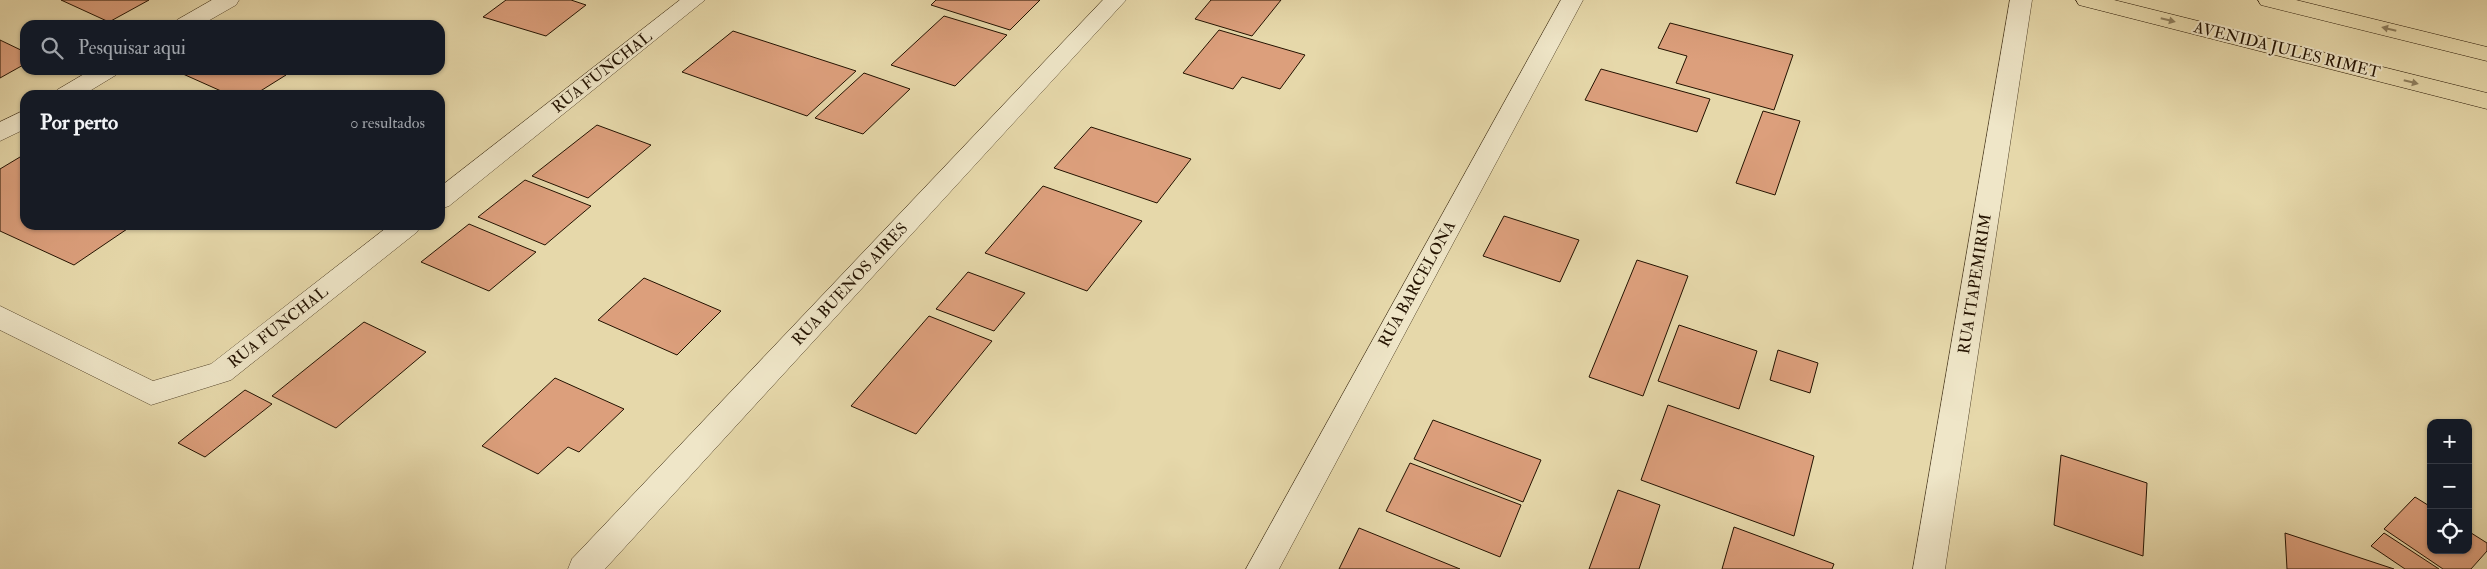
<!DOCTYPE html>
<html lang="pt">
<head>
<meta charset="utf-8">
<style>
	body { margin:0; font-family:"IM FELL Double Pica",serif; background:#242831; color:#f1f3f6 }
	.controls { position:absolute; right:15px; bottom:15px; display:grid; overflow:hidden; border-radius:10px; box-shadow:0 1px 4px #0004 }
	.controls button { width:45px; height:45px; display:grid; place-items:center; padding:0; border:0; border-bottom:1px solid #363941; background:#171b24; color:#f1f3f6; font:25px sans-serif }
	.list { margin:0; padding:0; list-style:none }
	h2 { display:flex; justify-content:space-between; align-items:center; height:65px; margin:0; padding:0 20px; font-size:21px }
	h2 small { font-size:16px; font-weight:400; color:#9ea1a6 }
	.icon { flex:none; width:28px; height:28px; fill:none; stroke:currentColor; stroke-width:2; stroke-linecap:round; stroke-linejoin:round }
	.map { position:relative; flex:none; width:2487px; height:569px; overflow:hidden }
	.search { position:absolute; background:#171b24; box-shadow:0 1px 4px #0004; left:20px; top:20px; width:425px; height:55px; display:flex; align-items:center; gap:12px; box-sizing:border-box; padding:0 18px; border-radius:15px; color:#9ea1a6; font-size:19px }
	.panel { position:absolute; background:#171b24; box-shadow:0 1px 4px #0004; left:20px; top:90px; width:425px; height:140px; border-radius:15px }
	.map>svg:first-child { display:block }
	.building { fill:#dc9f7c; stroke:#231200 }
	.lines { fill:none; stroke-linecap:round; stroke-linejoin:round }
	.minor-casing { stroke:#54442a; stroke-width:1 }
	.major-casing { stroke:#231200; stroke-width:1 }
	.minor { fill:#efe6c8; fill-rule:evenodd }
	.major { fill:#e6d8aa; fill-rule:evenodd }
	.oneway { fill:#8e7f5e }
	.labels { text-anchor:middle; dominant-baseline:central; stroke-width:4; stroke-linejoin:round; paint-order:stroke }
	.street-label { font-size:16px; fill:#231200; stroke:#efe6c8 }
</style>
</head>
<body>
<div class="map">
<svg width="2487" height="569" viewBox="0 0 2487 569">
	<rect width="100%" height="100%" fill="#e6d8aa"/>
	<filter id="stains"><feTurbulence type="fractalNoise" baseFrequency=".004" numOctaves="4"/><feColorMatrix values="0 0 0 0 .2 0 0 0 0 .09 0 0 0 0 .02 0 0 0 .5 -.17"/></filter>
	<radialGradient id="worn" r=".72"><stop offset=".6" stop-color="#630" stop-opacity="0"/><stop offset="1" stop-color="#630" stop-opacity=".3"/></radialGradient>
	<g class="building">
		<path d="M 61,0 L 149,0 L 109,22 Z"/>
		<path d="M 506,0 L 571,0 L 586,5 L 546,36 L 483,17 Z"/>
		<path d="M 936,0 L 1040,0 L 1010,30 L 931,5 Z"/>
		<path d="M 1211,0 L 1281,0 L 1252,36 L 1195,19 Z"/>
		<path d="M 944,16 L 1007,35 L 955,86 L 891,65 Z"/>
		<path d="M 1670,23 L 1793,55 L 1774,110 L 1676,83 L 1687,56 L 1658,48 Z"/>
		<path d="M 1219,30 L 1305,55 L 1280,89 L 1242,77 L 1233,89 L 1183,73 Z"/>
		<path d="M 733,31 L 856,71 L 807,116 L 682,72 Z"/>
		<path d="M 0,40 L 25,52 L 25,64 L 0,78 Z"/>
		<path d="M 1601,69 L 1710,99 L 1697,132 L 1585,100 Z"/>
		<path d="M 189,70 L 274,70 L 286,75 L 254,95 L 230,95 L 183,74 Z"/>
		<path d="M 864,73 L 910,89 L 863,134 L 815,118 Z"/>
		<path d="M 1763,111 L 1800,121 L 1775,195 L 1736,183 Z"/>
		<path d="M 597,125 L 651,145 L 588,198 L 532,176 Z"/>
		<path d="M 1091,127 L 1191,159 L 1157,203 L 1054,168 Z"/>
		<path d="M 25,154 L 25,225 L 133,225 L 74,265 L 0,231 L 0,169 Z"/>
		<path d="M 525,180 L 591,206 L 545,245 L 478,217 Z"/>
		<path d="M 1043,186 L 1142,221 L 1087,291 L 985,253 Z"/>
		<path d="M 1504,216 L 1579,240 L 1560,282 L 1483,256 Z"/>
		<path d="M 469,224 L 536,252 L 489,291 L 421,262 Z"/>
		<path d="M 1637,260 L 1688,276 L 1643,396 L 1589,377 Z"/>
		<path d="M 968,272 L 1025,293 L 994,331 L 936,309 Z"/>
		<path d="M 644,278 L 721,311 L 677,355 L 598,320 Z"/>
		<path d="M 929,316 L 992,341 L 916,434 L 851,406 Z"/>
		<path d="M 364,322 L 426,352 L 336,428 L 272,396 Z"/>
		<path d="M 1679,325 L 1757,351 L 1739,409 L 1658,381 Z"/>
		<path d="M 1778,350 L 1818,363 L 1810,393 L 1770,380 Z"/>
		<path d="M 555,378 L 624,409 L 579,452 L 568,447 L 538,474 L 482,446 Z"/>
		<path d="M 245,390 L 272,404 L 205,457 L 178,443 Z"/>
		<path d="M 1668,405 L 1814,456 L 1794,536 L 1641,480 Z"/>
		<path d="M 1433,420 L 1541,460 L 1523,502 L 1414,459 Z"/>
		<path d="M 2061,455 L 2147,483 L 2143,556 L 2054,525 Z"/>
		<path d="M 1410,463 L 1521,505 L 1500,557 L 1386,511 Z"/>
		<path d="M 1618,490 L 1660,505 L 1639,569 L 1589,569 Z"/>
		<path d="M 2415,497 L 2431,507 L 2431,550 L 2468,550 L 2468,531 L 2487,543 L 2487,551 L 2471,569 L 2443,569 L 2384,529 Z"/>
		<path d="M 1734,527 L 1834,564 L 1832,569 L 1722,569 Z"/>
		<path d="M 1359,528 L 1460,569 L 1339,569 Z"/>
		<path d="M 2285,533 L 2394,569 L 2287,569 Z"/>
		<path d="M 2384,533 L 2439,569 L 2405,569 L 2371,546 Z"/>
	</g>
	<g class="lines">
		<defs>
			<g id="minor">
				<path d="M 212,0 L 239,0 L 236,5 L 201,25 L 174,25 L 177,20 Z"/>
				<path d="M 680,0 L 705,0 L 449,206 L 440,209 L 440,187 Z"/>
				<path d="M 1103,0 L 1126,0 L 605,569 L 568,569 L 572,559 Z"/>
				<path d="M 1561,0 L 1583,0 L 1279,569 L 1246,569 Z"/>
				<path d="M 2010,0 L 2032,0 L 1945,569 L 1913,569 Z"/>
				<path d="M 91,70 L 120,70 L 116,75 L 83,95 L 53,95 L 57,90 Z"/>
				<path d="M 25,110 L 25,129 L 0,141 L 0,122 Z"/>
				<path d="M 390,225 L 421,225 L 417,232 L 231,380 L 151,405 L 0,330 L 0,306 L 153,381 L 211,364 Z"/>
			</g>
			<g id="major">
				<path d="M 2076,0 L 2114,0 L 2487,93 L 2487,109 L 2079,5 Z"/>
				<path d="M 2258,0 L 2296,0 L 2487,47 L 2487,61 L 2261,5 Z"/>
			</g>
		</defs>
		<use href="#minor" class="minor-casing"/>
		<use href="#major" class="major-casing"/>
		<use href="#minor" class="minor"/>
		<use href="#major" class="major"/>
	</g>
	<defs><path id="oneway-solid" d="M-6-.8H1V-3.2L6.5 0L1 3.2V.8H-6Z" transform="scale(1.25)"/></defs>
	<g class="oneway">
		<use href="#oneway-solid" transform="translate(2168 20) rotate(14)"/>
		<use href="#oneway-solid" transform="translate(2389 29) rotate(-166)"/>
		<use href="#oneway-solid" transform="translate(2411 82) rotate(14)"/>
	</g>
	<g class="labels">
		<g class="street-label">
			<text transform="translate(2287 50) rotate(14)">AVENIDA JULES RIMET</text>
			<text transform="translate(602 72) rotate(-38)">RUA FUNCHAL</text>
			<text transform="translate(850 284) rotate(-47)">RUA BUENOS AIRES</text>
			<text transform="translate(1417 284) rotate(-61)">RUA BARCELONA</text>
			<text transform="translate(1975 284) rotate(-81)">RUA ITAPEMIRIM</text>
			<text transform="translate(278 327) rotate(-38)">RUA FUNCHAL</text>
		</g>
	</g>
	<rect width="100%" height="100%" filter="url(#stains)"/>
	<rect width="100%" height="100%" fill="url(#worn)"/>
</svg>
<div class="controls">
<button>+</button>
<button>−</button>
<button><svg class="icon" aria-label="locate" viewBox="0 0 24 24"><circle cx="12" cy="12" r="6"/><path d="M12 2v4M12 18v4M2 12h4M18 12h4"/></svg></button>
</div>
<div class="search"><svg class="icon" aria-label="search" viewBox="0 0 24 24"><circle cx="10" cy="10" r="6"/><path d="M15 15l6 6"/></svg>Pesquisar aqui</div>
<section class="panel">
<h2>Por perto<small>0 resultados</small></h2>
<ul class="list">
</ul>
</section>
</div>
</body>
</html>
